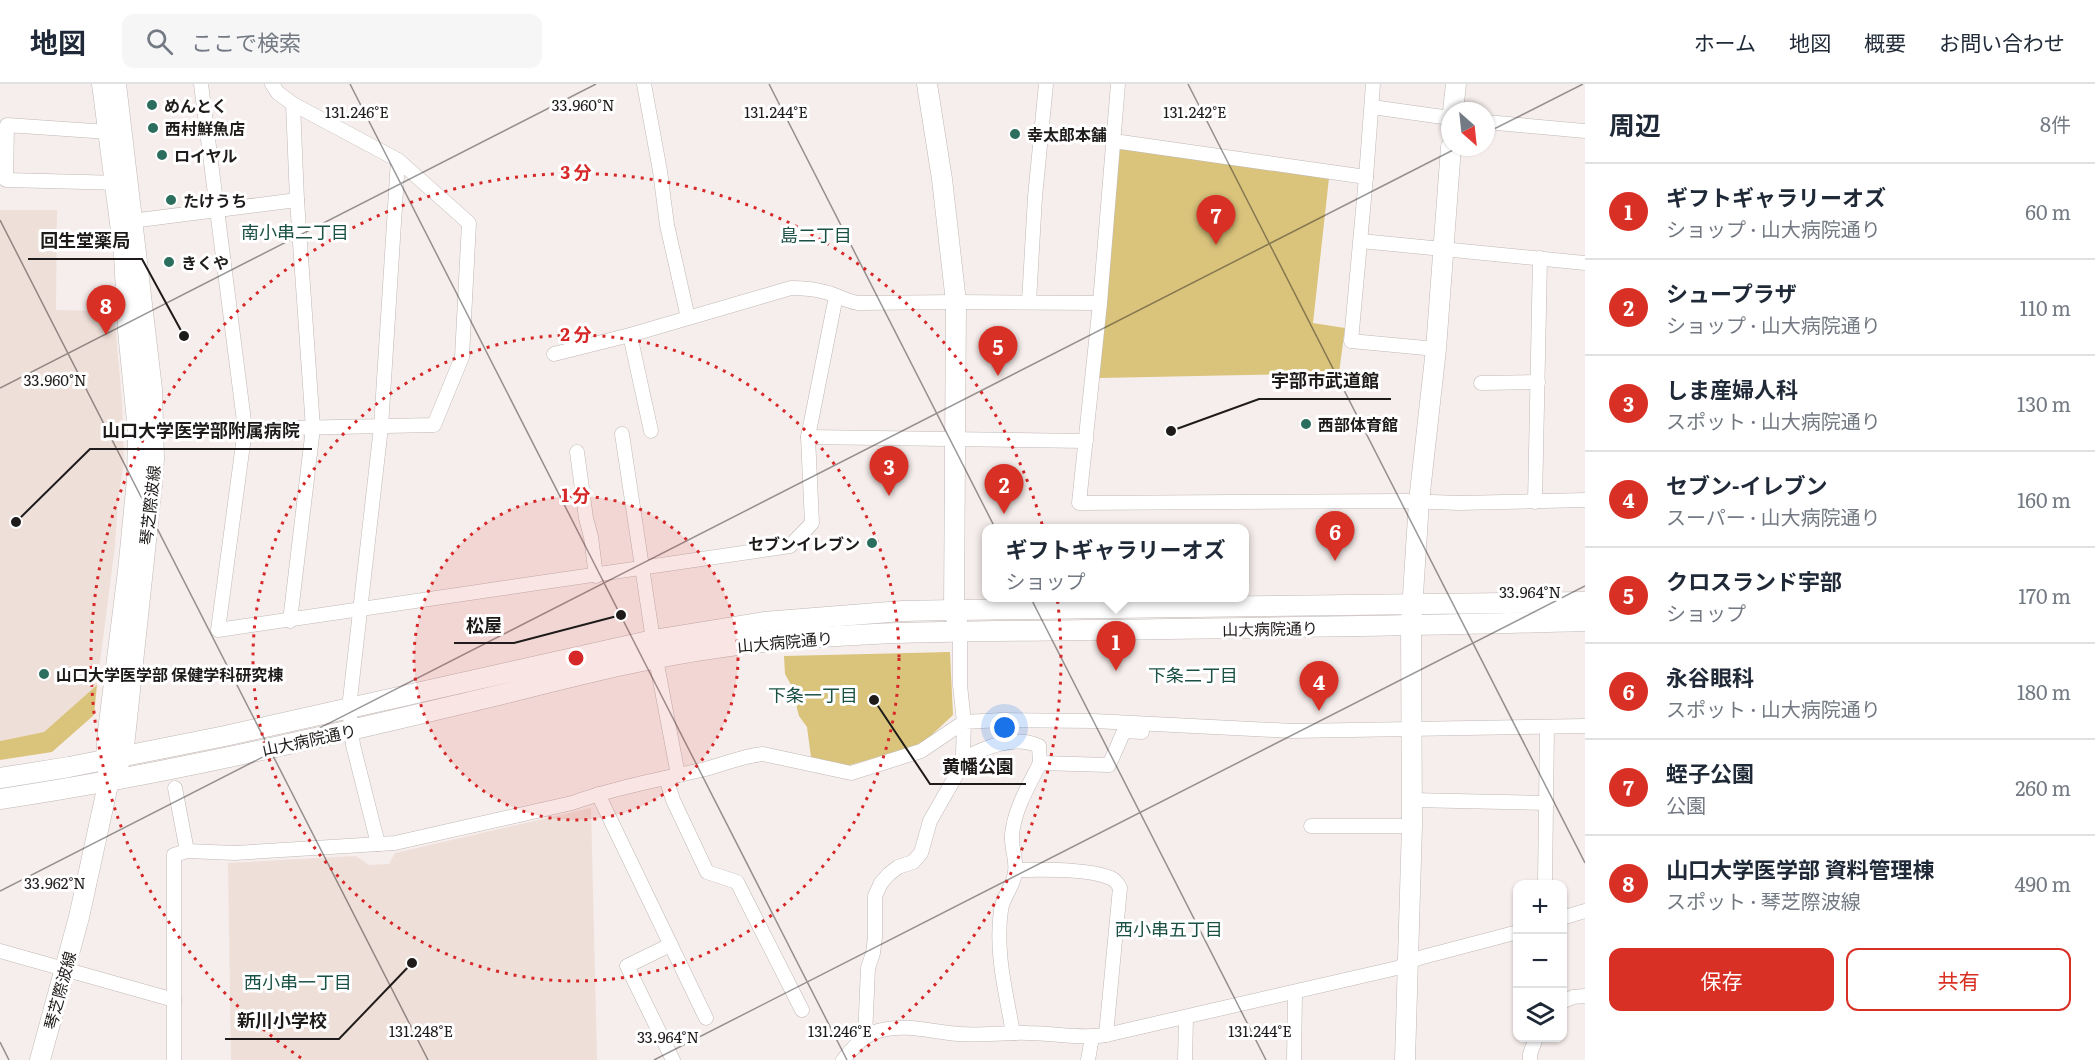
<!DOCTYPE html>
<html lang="ja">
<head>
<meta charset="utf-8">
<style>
	body { margin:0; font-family:Literata,"Noto Sans JP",serif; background:#f6f6f7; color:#1f2937 }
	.controls { position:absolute; right:18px; bottom:18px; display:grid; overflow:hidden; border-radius:12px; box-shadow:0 2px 4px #0004 }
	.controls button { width:54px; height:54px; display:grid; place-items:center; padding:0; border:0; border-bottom:2px solid #e0e1e3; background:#fff; color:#1f2937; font:30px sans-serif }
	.compass { position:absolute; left:1441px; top:18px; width:54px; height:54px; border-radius:50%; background:#fff; box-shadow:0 2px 4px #0004; rotate:153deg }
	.you { position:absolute; left:1005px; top:644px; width:21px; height:21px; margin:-15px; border:4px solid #fff; border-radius:50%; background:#1a73e8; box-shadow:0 0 0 9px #1a73e833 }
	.badge { display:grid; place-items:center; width:39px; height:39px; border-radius:50%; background:#d93025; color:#fff; font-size:20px; font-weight:700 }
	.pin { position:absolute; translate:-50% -50px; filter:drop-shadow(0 2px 3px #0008) }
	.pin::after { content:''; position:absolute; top:32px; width:21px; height:18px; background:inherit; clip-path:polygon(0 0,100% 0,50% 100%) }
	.popup { position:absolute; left:982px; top:440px; width:267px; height:78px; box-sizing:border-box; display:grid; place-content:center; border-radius:12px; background:#fff; filter:drop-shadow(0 2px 4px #0005); font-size:20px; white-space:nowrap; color:#747a83 }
	.popup b { font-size:22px; color:#1f2937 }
	.popup::after { content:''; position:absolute; left:50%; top:100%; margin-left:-12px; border:12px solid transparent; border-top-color:#fff }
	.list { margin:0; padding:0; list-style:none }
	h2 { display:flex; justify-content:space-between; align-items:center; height:78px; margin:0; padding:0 24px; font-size:26px }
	h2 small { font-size:20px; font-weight:400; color:#747a83 }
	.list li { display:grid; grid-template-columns:39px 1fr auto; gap:18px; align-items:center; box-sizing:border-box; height:96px; padding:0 24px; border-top:2px solid #e0e1e3 }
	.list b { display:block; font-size:22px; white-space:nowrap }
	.list p { margin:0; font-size:20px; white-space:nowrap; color:#747a83 }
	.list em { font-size:20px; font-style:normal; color:#747a83 }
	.actions { display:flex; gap:12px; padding:18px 24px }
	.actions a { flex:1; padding:14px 0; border:2px solid #d93025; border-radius:12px; text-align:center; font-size:21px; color:#d93025 }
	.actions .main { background:#d93025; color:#fff }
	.icon { flex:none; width:33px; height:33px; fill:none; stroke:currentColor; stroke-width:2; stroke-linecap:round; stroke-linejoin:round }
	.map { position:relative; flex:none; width:1585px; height:976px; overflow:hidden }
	header { display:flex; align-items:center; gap:36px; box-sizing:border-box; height:84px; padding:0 30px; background:#fff; border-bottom:2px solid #e0e1e3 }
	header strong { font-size:28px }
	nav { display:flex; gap:33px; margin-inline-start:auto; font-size:21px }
	.search { width:420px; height:54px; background:#f6f6f7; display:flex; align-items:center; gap:15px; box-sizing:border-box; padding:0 21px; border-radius:12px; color:#747a83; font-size:22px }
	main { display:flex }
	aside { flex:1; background:#fff }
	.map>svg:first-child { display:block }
	.built { fill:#efdfd9 }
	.green { fill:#dac47c }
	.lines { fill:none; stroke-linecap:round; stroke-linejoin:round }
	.street-casing { stroke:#bfb8b5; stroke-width:15 }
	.secondary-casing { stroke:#bfb8b5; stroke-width:21 }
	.street { stroke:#fff; stroke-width:14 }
	.secondary { stroke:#fff; stroke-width:20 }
	.ticks { fill:none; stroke:#1e1b1a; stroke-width:1.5; stroke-opacity:0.45 }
	.ring { fill:none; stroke:#d62828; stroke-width:3; stroke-dasharray:3 6 }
	.poi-dot { fill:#2c6e5e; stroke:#fff; stroke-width:2 }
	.labels { text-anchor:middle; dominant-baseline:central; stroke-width:6; stroke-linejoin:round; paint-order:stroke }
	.poi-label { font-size:16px; font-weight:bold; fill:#1e1b1a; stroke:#fff; text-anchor:start }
	.street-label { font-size:16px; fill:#1e1b1a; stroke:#fff }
	.neighbourhood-label { font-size:18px; fill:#1b5044; stroke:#fff }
	.ticks-label { font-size:15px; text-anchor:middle; fill:#1e1b1a; stroke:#fff; stroke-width:6; stroke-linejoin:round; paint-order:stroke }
	.centre { fill:#d62828; stroke:#fff; stroke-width:3 }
	.ring-label { font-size:18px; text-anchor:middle; font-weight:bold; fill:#d62828; stroke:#fff; stroke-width:6; stroke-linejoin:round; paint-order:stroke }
	.leader { fill:none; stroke:#1e1b1a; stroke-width:2 }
	.callout-dot { fill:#1e1b1a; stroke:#fff; stroke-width:2 }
	.callout-label { font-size:18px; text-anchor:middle; font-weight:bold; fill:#1e1b1a; stroke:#fff; stroke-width:6; stroke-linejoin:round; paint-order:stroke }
</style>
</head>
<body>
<header>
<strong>地図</strong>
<div class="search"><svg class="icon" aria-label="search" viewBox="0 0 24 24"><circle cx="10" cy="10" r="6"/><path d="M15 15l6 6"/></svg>ここで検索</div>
<nav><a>ホーム</a><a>地図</a><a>概要</a><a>お問い合わせ</a></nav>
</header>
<main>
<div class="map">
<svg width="1585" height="976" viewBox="0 0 1585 976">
	<rect width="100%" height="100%" fill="#f6eeec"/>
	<g class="built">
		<path d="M 0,126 L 57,126 L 56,226 L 114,227 L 122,317 L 124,379 L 118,415 L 115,462 L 97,601 L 44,648 L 0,657 Z"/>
		<path d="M 591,724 L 597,976 L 231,976 L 228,779 L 356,772 L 369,781 L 389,780 L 395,769 Z"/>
	</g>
	<g class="green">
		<path d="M 1125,63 L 1329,94 L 1313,239 L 1345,244 L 1339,289 L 1099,294 L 1119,67 Z"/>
		<path d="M 950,568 L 953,631 L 922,660 L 847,682 L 811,673 L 807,643 L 799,632 L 791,601 L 785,590 L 784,572 Z"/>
		<path d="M 97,601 L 94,631 L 52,668 L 0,676 L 0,657 L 44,648 Z"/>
	</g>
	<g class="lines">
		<defs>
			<g id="street">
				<path d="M 201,0 L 245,345 L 218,546 L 790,462 L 812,439 L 808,353 L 836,212"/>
				<path d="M 644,0 L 660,87 L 667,141 L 688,234"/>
				<path d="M 1118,0 L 1100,219 L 1079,419 L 1406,417 L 1459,419 L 1585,416"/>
				<path d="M 1373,0 L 1366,93 L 1351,257 L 1436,265"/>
				<path d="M 1372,23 L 1450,34"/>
				<path d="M 1486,38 L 1585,47"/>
				<path d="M 108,48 L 7,41 L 6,96 L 123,99"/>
				<path d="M 1114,57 L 1366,93"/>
				<path d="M 123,138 L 297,116"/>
				<path d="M 1361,157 L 1585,179"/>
				<path d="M 1029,218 L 1035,113 L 1046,0"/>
				<path d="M 630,251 L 651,347"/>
				<path d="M 554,270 L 630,251 L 791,204 C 803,204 814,205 825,208 C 837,211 846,217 858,219 L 956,218 L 1100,219"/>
				<path d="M 1481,299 L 1538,298"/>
				<path d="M 146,347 L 434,341 L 462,273 L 469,139 L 398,76 L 293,20 L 278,9 L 272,0"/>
				<path d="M 622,350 L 653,556"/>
				<path d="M 808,353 L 1086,357"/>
				<path d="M 577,368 L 586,434 L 591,453 L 596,492"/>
				<path d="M 1535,418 L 1540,174"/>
				<path d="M 290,537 L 313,344 L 297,116 L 293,20"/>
				<path d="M 656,575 L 678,691"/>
				<path d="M 973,670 C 993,660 1018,652 1039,662 L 1040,679 C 1029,701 1014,726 1012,751 C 1011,764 1017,776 1015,788 C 1014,802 1003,812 1001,826 C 995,869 1006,908 1013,949"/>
				<path d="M 1040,679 L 1109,681 L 1124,647 L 1142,648"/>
				<path d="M 666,694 L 673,716 L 707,788 L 737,798 L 802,926"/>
				<path d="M 175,704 L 187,767"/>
				<path d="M 598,710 L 706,934"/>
				<path d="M 1411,716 L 1547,719"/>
				<path d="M 1311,742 L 1401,742 L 1412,741"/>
				<path d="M 378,760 L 353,661 L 349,624 L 381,343 L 398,76"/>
				<path d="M 1016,786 C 1042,786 1087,784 1111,794 C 1115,796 1118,800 1120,804 L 1106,951"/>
				<path d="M 1545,800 L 1547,643"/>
				<path d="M 1562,834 L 1585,827"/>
				<path d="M 670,861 L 627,882 L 673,976"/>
				<path d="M 0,867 L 174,916"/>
				<path d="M 1562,918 L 1573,913 L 1585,912"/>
				<path d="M 865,953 L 868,884 L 873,869 L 875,853 L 875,812 L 881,799 L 889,790 L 898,783 L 913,778 L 921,769 L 930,737 L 958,688 L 963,671 L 964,638 L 1001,636 L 1094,637 L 1293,647 L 1585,642"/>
				<path d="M 174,976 L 174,771 L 187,767 L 235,769 L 395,759 L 572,719 C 614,704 658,696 701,686 C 722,681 742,672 763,670 L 851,689 L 921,667 L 964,638 L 960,601 L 960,548"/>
				<path d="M 843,976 C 853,964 862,952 878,947 C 906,939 931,948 959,950 C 984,952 1004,948 1028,949 C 1054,949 1080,955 1106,951 L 1397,884 L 1419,874 L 1518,848"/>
				<path d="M 1088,976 L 1092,953"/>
				<path d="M 1185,976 L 1186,934"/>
				<path d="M 1294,976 L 1295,909"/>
				<path d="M 1530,976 L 1530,970 L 1536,954"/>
			</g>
			<g id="secondary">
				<path d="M 102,0 L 124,170 L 128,247 L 138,347 L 137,396 L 128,487 L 108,647 L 106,675 L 108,687"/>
				<path d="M 927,0 L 942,95 L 956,218 L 954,526 L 957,537"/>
				<path d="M 1453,27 L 1456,0"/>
				<path d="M 0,694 L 69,683 L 225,652 L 653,556 L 764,538 L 902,527 L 954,526 L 1585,518"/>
				<path d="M 0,715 C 154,692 306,657 457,621 C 543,601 629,576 716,564 C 839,546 963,548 1086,546 C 1252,544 1419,542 1585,537"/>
				<path d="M 40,976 L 79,833 L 109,696 L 123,672 L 152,401 L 154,375 L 152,305 L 116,0"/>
				<path d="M 1405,976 L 1412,741 L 1411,542 L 1419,417 L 1436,265 L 1451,63"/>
			</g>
		</defs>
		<use href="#street" class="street-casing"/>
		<use href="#secondary" class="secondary-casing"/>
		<use href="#street" class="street"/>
		<use href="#secondary" class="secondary"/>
	</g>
	<path class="ticks" d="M 350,0 L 847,976M 769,0 L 1266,976M 1188,0 L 1585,779M 1486,49 L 1583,0M 0,136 L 428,976M 0,304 L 596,0M 0,807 L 1459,63M 0,958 L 9,976M 654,976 L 1585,502"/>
	<circle cx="576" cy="574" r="162" fill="#d62828" fill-opacity=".12"/>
	<g class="ring">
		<circle cx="576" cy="574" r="162"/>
		<circle cx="576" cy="574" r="323"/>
		<path d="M301 974A485 485 0 1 1 851 974"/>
	</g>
	<g class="poi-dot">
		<circle cx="152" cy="21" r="6"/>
		<circle cx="153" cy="44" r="6"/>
		<circle cx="1015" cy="50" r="6"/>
		<circle cx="162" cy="71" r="6"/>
		<circle cx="171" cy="116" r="6"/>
		<circle cx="169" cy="178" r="6"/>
		<circle cx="1306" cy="340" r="6"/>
		<circle cx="872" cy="459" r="6"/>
		<circle cx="44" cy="590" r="6"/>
	</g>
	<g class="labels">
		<g class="poi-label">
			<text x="164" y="21">めんとく</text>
			<text x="165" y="44">西村鮮魚店</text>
			<text x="1027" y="50">幸太郎本舗</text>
			<text x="174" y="71">ロイヤル</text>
			<text x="183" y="116">たけうち</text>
			<text x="181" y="178">きくや</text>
			<text x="1318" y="340">西部体育館</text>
			<text x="860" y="459" text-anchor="end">セブンイレブン</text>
			<text x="56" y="590">山口大学医学部 保健学科研究棟</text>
		</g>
		<g class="street-label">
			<text transform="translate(149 421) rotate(-84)">琴芝際波線</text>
			<text transform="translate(1270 544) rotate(-1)">山大病院通り</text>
			<text transform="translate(785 557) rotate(-5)">山大病院通り</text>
			<text transform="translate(309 655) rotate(-12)">山大病院通り</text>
			<text transform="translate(59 906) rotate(-75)">琴芝際波線</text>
		</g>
		<g class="neighbourhood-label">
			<text x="295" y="147">南小串二丁目</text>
			<text x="816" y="150">島二丁目</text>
			<text x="1193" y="590">下条二丁目</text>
			<text x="813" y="610">下条一丁目</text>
			<text x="1169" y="844">西小串五丁目</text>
			<text x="298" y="897">西小串一丁目</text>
		</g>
	</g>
	<g class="ticks-label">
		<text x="583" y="27">33.960°N</text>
		<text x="357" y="34">131.246°E</text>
		<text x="776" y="34">131.244°E</text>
		<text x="1195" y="34">131.242°E</text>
		<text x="55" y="302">33.960°N</text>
		<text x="1530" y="514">33.964°N</text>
		<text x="55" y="805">33.962°N</text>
		<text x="421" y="953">131.248°E</text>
		<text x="840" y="953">131.246°E</text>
		<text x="1260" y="953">131.244°E</text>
		<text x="668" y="959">33.964°N</text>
	</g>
	<circle cx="576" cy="574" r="9" class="centre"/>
	<g class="ring-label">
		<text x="576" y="95">3 分</text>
		<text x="576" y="257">2 分</text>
		<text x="576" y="418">1 分</text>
	</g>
	<path class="leader" d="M184 252L142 175H28M1171 347L1259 315H1391M16 438L90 365H312M621 531L514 559H454M874 616L930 700H1026M412 879L339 955H225"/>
	<g class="callout-dot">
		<circle cx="184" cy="252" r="6"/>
		<circle cx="1171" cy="347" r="6"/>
		<circle cx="16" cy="438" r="6"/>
		<circle cx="621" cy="531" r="6"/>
		<circle cx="874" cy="616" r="6"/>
		<circle cx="412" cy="879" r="6"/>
	</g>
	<g class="callout-label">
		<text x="85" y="163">回生堂薬局</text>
		<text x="1325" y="303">宇部市武道館</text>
		<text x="201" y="353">山口大学医学部附属病院</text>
		<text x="484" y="548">松屋</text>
		<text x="978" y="689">黄幡公園</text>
		<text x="282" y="943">新川小学校</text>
	</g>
</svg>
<div class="controls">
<button>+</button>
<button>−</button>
<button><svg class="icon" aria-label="layers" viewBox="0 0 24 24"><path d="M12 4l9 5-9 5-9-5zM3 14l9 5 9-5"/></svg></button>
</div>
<svg class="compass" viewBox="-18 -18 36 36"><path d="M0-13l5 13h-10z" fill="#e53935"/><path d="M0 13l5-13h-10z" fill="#747a83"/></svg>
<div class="you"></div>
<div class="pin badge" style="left:1116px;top:587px">1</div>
<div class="popup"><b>ギフトギャラリーオズ</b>ショップ</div>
<div class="pin badge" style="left:1004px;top:430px">2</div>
<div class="pin badge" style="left:889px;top:412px">3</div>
<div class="pin badge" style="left:1319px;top:627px">4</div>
<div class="pin badge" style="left:998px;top:292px">5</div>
<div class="pin badge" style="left:1335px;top:477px">6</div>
<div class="pin badge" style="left:1216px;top:161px">7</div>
<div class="pin badge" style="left:106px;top:251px">8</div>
</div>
<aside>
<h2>周辺<small>8件</small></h2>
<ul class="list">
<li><span class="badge">1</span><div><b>ギフトギャラリーオズ</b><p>ショップ · 山大病院通り</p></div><em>60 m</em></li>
<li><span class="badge">2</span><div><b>シュープラザ</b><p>ショップ · 山大病院通り</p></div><em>110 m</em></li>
<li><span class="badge">3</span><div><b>しま産婦人科</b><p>スポット · 山大病院通り</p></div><em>130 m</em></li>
<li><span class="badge">4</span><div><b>セブン-イレブン</b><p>スーパー · 山大病院通り</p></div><em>160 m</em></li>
<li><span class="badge">5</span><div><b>クロスランド宇部</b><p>ショップ</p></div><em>170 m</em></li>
<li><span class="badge">6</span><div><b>永谷眼科</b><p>スポット · 山大病院通り</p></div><em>180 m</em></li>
<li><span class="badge">7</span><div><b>蛭子公園</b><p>公園</p></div><em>260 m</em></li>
<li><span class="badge">8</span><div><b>山口大学医学部 資料管理棟</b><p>スポット · 琴芝際波線</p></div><em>490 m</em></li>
</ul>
<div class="actions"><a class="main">保存</a><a>共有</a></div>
</aside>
</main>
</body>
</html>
